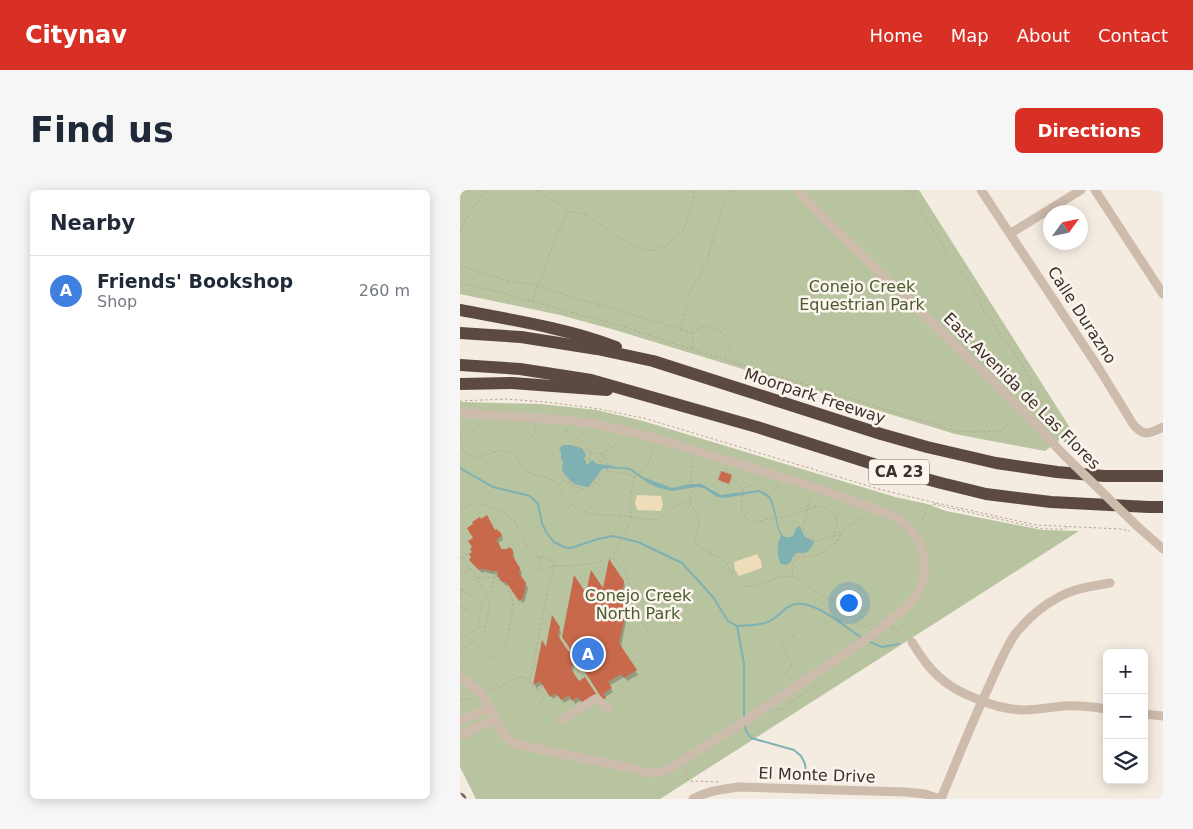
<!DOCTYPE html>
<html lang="en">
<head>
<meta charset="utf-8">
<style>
	body { margin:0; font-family:"DejaVu Sans",sans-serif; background:#f6f6f7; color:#1f2937 }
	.controls { position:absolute; right:15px; bottom:15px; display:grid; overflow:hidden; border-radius:8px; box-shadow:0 2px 12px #0003 }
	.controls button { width:45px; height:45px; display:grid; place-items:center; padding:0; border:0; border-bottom:1px solid #e0e1e3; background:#fff; color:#1f2937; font:25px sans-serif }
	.compass { position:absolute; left:583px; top:15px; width:45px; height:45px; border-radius:50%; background:#fff; box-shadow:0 2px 12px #0003; rotate:57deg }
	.you { position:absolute; left:388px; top:412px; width:18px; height:18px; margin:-12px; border:4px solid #fff; border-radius:50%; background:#1a73e8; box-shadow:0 0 0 8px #1a73e833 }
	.badge { display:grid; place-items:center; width:32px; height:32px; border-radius:50%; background:#d93025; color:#fff; font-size:16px; font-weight:700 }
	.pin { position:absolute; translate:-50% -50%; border:2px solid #fff; box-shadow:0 1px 5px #0006 }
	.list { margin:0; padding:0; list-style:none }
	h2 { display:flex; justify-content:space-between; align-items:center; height:65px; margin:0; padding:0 20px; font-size:21px }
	h2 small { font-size:16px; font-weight:400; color:#747a83 }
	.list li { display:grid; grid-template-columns:32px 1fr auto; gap:15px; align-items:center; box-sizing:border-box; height:70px; padding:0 20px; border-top:1px solid #e0e1e3 }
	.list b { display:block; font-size:19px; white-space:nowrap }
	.list p { margin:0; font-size:16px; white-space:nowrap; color:#747a83 }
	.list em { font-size:16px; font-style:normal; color:#747a83 }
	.icon { flex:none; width:28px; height:28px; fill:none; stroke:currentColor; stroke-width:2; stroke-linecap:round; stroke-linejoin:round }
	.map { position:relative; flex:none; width:703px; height:609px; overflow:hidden; border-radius:8px }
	header { display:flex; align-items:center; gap:30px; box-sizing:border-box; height:70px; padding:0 25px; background:#d93025; color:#fff }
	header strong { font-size:24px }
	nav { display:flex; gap:28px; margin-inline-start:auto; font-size:18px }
	.intro { display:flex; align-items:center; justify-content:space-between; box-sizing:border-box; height:120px; padding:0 30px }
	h1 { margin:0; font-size:35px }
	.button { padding:12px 22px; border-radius:8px; background:#d93025; color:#fff; font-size:18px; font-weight:700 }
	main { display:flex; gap:30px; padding:0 30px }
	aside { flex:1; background:#fff; border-radius:8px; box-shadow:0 2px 12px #0003 }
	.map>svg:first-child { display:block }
	.green { fill:#b8c4a0 }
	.sand { fill:#efdcb8 }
	.water { fill:#7fb0b2 }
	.shadow { fill:#0003 }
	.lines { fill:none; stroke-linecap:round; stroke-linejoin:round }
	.stream { stroke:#7fb0b2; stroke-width:2 }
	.building { fill:#c8694b }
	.path { stroke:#b9a596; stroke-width:1; stroke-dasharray:2.5 2.5; stroke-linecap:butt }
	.minor { stroke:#cdbbac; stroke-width:9 }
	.major { stroke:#7d675c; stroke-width:11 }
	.highway { stroke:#5c4a42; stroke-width:12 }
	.minor-bridge { stroke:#cdbbac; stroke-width:9 }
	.labels { text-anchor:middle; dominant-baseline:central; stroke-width:5; stroke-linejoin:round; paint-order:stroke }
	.shield { fill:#fbf5ee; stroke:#756b66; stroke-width:1 }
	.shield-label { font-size:15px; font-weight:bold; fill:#3b302b }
	.park-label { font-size:16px; fill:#4a5a2e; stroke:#fbf5ee }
	.street-label { font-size:16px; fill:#3b302b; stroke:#fbf5ee }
</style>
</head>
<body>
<header>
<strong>Citynav</strong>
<nav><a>Home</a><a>Map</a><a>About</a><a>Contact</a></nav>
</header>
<div class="intro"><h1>Find us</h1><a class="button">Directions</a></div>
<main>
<aside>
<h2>Nearby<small></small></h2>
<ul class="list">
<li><span class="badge" style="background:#3f7fe0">A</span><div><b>Friends' Bookshop</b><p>Shop</p></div><em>260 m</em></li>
</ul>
</aside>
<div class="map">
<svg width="703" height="609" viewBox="0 0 703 609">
	<rect width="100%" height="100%" fill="#f4ebe1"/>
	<g class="green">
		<path d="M 0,0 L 459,0 L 621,255 L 607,255 L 601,249 L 585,261 L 495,244 L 155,140 L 100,125 L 0,104 Z"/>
		<path d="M 0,212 L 81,214 L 137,220 L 183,231 L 435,307 L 467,314 L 486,321 L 582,340 L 619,341 L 200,609 L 16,609 L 0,577 Z"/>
	</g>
	<g class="sand">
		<path d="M 177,305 L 201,306 L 203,314 L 201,321 L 177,320 L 175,313 Z"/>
		<path d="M 297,364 L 301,371 L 302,378 L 279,386 L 275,380 L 274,372 Z"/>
	</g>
	<path class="water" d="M 104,255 L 110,255 L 122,258 L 126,265 L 124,269 L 126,271 L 126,274 L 128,274 L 132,270 L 137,274 L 150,275 L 156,277 L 170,278 L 183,287 L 212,298 L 230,294 L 241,294 L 261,305 L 299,300 L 306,303 L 311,308 L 314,316 L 319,339 L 323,346 C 332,349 334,347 336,338 L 340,336 L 344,346 L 354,352 C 345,371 341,358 334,365 C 332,367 332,370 330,373 L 325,375 L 321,374 C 317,366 316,354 321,346 C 315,335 315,318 309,309 C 306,305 302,304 298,302 L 265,308 L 257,307 L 244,298 L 237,297 L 212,301 L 196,297 L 188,293 L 170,280 L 164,279 L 156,279 L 149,278 L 142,279 L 136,288 L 128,297 C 111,294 113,294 102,281 L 103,272 L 101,268 L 101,263 L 99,258 Z"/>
	<g class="shadow">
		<path d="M 35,342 L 40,343 L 42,346 L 43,350 L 39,352 L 38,355 L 41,360 L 51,360 L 55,368 L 53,369 L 62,382 L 61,387 L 68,398 L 65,411 L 62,413 L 50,395 L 45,395 L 42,391 L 40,390 L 38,387 L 38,385 L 24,382 L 22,383 L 12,373 L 10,370 L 14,362 Z"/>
		<path d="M 163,391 L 165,395 L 162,412 L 167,414 L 169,417 L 161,457 L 178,485 L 167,491 L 164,487 L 149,496 L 153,502 L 144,508 L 146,513 L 119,471 L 115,473 L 112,484 L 121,510 L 115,514 L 112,508 L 104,513 L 99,505 L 93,509 L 83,494 L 76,498 L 75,495 L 82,454 L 87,460 L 92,428 L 101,442 L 99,450 L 108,464 L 113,461 L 126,406 L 143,401 Z"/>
	</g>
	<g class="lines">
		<g class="stream">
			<path d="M 0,278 L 33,297 L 70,306 L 78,314 L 82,333 L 86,342 L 94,352 L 104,357 L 111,358 L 138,349 L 153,346 L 178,352 L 222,373 L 253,407 L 268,431 L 277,436 L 284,474 L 284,528"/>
			<path d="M 277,436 C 291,435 304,436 315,428 C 320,424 324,419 330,416 C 350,405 386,438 402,448"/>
			<path d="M 408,451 L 422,457 L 439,454"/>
			<path d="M 285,535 L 286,541 L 291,548 L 334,560 L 341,566 L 345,574 L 347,591"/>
		</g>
	</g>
	<g class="building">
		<path d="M 261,281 L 272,285 L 269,294 L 258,290 Z"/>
		<path d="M 27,325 L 35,340 L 37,339 L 39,342 L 40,341 L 42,346 L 38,348 L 36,353 L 38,352 L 41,358 L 41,359 L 47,359 L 49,357 L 52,359 L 54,364 L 52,365 L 60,378 L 59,383 L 66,393 L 63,408 L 59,411 L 46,392 L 42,392 L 39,387 L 37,387 L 38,382 L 22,379 L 19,380 L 9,370 L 11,367 L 9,364 L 12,362 L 10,359 L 12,357 L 8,351 L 13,348 L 7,338 L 13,334 L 12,332 L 20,327 L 21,329 Z"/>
		<path d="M 149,369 L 164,391 L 161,410 L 168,413 L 159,453 L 177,480 L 164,488 L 161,484 L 148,492 L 152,498 L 143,504 L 146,508 L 143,510 L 116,468 L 114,470 L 111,479 L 119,491 L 125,487 L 136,504 L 122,513 L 118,507 L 112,511 L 109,505 L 101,510 L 96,503 L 90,507 L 80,491 L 73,495 L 82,450 L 86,457 L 92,425 L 100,437 L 98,446 L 109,462 L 111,460 L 102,447 L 114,385 L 126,403 L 131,380 L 143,398 Z"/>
	</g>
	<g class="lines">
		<g class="path">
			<path d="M 76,0 L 99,14 L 108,22 L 115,22 L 127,25 L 159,48 L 179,59 L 192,61 L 207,55 L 224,39 L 230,21 L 235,0"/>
			<path d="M 449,0 L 484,57 L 487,65 L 510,94 L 517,105 L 524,121 L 532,129 L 539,143 L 554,162 L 568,185 L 574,202 L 571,211 L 568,216"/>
			<path d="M 0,41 L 5,31 L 26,0"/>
			<path d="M 0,74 L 4,77 L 23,84 L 57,93 L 78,94 L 99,103 L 221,139 L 230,102 L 246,74 L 264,12 L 275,0"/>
			<path d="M 0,93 L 30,100 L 158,135 L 230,159 L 496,241 L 515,242 L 539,241 L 558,228"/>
			<path d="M 72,112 L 95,49 L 108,23"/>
			<path d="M 221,140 L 234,143"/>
			<path d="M 233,159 C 234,154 231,148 234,143 C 236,139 240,138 244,137 C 255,133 265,145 271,153 L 269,162 L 263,168"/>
			<path d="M 574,202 L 612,248"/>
			<path d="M 0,211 L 45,209 L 86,212 L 140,219 L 187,229 L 422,300 L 468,311 L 576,335 L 661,339 L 670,341"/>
			<path d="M 18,234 L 31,242"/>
			<path d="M 106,239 C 107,250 113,246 120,251 C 131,259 127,265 144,264"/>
			<path d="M 0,245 L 5,235"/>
			<path d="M 71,247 L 75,242 L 76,237"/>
			<path d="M 0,254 C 14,282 33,256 47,261 C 56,264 59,274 66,280 C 73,287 85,285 93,291 C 99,295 100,301 104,307 C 109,314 117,319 126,322 C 140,326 153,325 167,326 C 176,326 185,331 193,330 C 209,328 210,311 230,314 C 249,335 231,336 237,355 C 245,362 256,364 264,371 C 272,378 272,393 285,396 C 304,401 319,375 344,392 C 349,396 353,401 359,404 C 367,409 376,410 383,416 C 389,422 392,434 400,436 C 406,438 410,436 415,433"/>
			<path d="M 153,257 L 156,261"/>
			<path d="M 129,270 L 131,263"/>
			<path d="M 139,272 L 144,265"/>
			<path d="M 267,278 L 266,282 L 272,285 L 271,289 L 279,293 L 283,300 L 286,297 L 291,296 L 296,288"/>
			<path d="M 147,280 L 148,273 L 144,264 L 156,253 L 159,248"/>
			<path d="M 265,282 L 261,281 L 258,290 L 269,294 L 271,289"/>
			<path d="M 174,287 C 189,279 189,271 193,256"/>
			<path d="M 99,294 L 104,291 L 106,291 L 115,297 L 126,299 L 132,296 L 147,281 L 168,284 L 174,287 L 170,311 L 171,330 L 153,367"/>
			<path d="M 283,300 C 282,307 280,316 283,323 C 289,338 301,330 312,328 C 317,327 323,327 328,326 C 342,323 358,309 371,322 C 373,324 376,328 377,331 C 378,336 374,341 374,346 L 381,345"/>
			<path d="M 313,301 L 320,294"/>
			<path d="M 352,305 L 347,319 L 347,324 L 343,335 L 343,339 L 346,345 L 350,349 L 357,351 L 374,346"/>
			<path d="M 230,313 C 232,304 231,296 231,288 C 231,280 232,277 231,267"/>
			<path d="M 473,314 L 583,339 L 604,339 L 608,337"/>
			<path d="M 0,317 C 6,318 9,315 15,314 C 24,313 33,317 41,321 C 59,328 61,352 74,364 C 80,369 90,366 93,375 C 95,382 91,388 89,394 L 72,481 L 71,486 L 68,489"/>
			<path d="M 376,327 L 384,323 L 388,317"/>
			<path d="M 462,329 L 469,316 L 478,313"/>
			<path d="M 0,367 L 18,388 L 22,398"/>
			<path d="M 79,367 L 80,381 L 93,376 L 112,376 L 136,373 L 153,367 L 155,371 L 165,380 L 175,409 L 179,412"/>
			<path d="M 2,368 L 12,361"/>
			<path d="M 0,385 L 10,379"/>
			<path d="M 332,386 L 333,373 L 336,369 L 340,366 L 348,367 L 357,365 L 367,360 L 375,353 L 384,340 L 388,335 L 406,327 L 407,325"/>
			<path d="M 0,399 L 12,407"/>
			<path d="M 0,405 C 11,380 46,381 52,408 C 55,419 47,446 45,458 L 23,472"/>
			<path d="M 0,417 L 8,419"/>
			<path d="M 167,417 L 178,418"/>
			<path d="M 174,417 L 175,422 L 190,444"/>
			<path d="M 432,438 L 445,447"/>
			<path d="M 0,450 L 17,439 L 22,412 C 31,405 34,392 36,381"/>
			<path d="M 0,460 L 24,444 L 30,413 L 27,409"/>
			<path d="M 0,476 L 5,480"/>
			<path d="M 311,499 L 312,496 L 331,477 L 332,474 L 321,457 L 326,448 L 334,445"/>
			<path d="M 29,500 C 45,500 53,482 68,489 C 70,494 72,498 78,499"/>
			<path d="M 0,510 L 14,509"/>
			<path d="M 80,514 L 83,507 L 78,499 L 83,496"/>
			<path d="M 316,519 L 321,520 L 324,518 L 359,492"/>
			<path d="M 226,578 L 227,588 L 230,591 L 259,592"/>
		</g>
		<g class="minor">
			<path d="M 338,0 L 352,16 L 373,37 L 564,222 L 602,263"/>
			<path d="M 521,0 L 638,177 L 673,234 C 683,247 690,244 703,237"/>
			<path d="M 635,0 L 703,104"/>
			<path d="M 551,43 L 621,0"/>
			<path d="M 0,223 L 106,230 L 136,234 L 191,247 L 354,297 L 429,324 L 437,328 L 448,336 L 460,353 L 463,362 L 465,382 L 463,391 L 457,405 L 446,417 L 418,441 L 396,456 L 288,529 L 207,580 C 193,585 189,584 175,579 L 55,554 C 35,543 36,521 22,505 C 16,498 7,493 0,487"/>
			<path d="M 677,336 L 703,359"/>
			<path d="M 452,452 C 469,481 485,497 517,509 C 531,515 546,519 562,520 C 576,520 590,517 604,516 C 619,515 633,517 647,519"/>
			<path d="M 684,524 L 703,526"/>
			<path d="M 101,530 L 135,509 L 138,510 L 148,518"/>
			<path d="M 0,531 L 30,517"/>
			<path d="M 0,546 L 35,529"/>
			<path d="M 233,609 C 247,601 263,599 279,597 L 445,602 L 465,604 L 480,609"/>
			<path d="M 481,609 C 497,570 512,532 530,494 C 538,477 545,458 556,443 C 568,428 582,416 599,407 C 615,398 633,396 650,393"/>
		</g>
		<path class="major" d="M 0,608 L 1,609"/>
		<g class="highway">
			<path d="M 0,120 C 52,130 106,138 156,157"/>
			<path d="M 0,143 L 61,147 L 137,159 L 193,171 L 421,244 L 467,257 L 536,273 L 597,282 L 644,286 L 703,286"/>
			<path d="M 0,175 L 60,179 L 131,190 L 297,237 L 429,279 L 481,293 L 526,304 L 591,312 L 689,317 L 703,317"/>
			<path d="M 0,194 L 52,193 L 147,200"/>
		</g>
		<path class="minor-bridge" d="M 602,263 L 677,336"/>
	</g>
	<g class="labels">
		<rect class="shield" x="409" y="269.5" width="60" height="25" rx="4"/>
		<g class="shield-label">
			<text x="439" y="282">CA 23</text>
		</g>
		<g class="park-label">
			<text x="402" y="96">Conejo Creek<tspan x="402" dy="18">Equestrian Park</tspan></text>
			<text x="178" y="405">Conejo Creek<tspan x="178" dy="18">North Park</tspan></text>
		</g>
		<g class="street-label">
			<text transform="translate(622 125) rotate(57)">Calle Durazno</text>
			<text transform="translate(562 201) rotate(45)">East Avenida de Las Flores</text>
			<text transform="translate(355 206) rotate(18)">Moorpark Freeway</text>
			<text transform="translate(357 585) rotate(2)">El Monte Drive</text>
		</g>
	</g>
</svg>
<div class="controls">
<button>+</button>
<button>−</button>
<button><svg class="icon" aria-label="layers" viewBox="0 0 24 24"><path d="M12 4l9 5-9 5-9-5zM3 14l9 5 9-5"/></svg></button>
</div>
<svg class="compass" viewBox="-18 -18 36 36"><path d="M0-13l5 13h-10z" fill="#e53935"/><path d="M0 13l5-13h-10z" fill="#747a83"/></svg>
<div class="you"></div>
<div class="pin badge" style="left:128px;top:464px;background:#3f7fe0">A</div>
</div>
</main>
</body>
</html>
